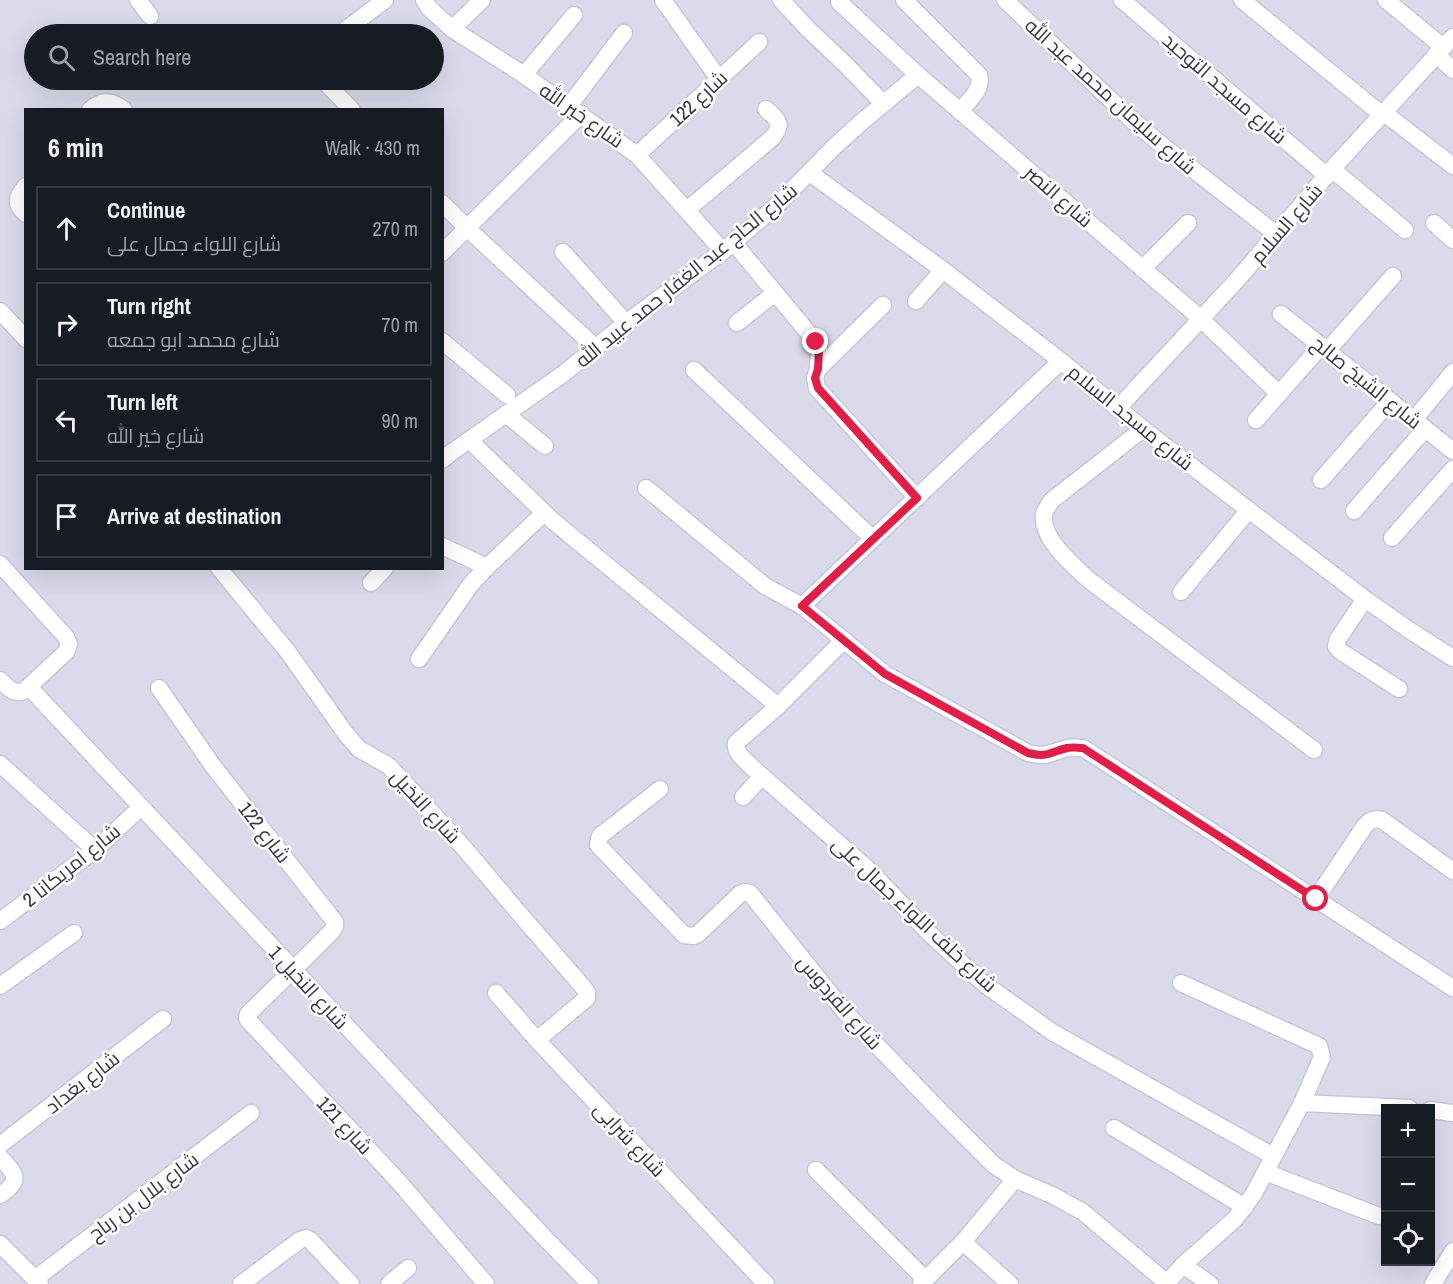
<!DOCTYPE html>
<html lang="en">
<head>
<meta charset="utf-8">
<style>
	body { margin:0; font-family:"Archivo Narrow",Cairo,sans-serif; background:#20242c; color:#f1f3f6 }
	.controls { position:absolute; right:18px; bottom:18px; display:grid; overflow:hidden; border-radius:0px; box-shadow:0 6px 24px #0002 }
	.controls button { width:54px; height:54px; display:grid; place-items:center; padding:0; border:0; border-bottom:2px solid #363941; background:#171b24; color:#f1f3f6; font:30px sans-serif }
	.stop { position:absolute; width:18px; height:18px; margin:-14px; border:4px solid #e11d48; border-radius:50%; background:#fff }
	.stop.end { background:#e11d48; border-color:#fff; box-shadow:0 2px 6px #0008 }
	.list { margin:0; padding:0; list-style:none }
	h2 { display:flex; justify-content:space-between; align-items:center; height:78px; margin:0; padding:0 24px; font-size:26px }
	h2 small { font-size:20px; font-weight:400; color:#9ea1a6 }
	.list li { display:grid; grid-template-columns:39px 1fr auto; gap:18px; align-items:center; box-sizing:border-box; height:84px; margin:0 12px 12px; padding:0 12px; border:2px solid #363941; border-radius:0px }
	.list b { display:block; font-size:22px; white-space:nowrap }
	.list p { margin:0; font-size:20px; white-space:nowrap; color:#9ea1a6 }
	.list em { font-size:20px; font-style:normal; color:#9ea1a6 }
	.icon { flex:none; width:33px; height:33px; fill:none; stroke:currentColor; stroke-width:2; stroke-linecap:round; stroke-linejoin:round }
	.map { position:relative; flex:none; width:1453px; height:1284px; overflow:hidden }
	.search { position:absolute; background:#171b24; box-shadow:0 6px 24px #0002; left:24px; top:24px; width:420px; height:66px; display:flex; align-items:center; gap:15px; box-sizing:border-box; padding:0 21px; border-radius:33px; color:#9ea1a6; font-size:22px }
	.panel { position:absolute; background:#171b24; box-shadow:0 6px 24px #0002; left:24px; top:108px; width:420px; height:462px; border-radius:0px }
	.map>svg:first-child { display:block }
	.residential { fill:#dadaeb; fill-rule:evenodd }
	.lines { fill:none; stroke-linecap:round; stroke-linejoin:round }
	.minor-casing { stroke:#c8c7dc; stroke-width:19 }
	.minor { stroke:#fff; stroke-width:16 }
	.route { stroke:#e11d48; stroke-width:8 }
	.labels { text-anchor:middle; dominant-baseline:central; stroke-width:5; stroke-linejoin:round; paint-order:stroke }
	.street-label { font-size:20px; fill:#363746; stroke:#fff }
</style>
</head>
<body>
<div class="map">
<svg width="1453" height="1284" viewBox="0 0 1453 1284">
	<rect width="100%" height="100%" fill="#e8e7f3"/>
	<path class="residential" d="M 0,0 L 1453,0 L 1453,1284 L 0,1284 ZM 34,34 L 434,34 L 434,80 L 34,80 ZM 26,110 L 442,110 L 442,568 L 26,568 ZM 1386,1108 L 1430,1108 L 1430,1262 L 1386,1262 Z"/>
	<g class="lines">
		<defs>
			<g id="minor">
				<path d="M 138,0 L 150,16"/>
				<path d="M 424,0 L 429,8 L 452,29 L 524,75 L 637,155 L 723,251"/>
				<path d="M 663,0 L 719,79"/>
				<path d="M 781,0 L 809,30 L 845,64 L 883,103"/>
				<path d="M 904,0 L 979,75 C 983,90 969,100 960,111"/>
				<path d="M 1005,0 L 1132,120 L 1163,146 L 1276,234"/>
				<path d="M 1122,0 L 1327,176"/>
				<path d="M 1242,0 L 1381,114"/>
				<path d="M 1386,0 L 1443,47"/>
				<path d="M 839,2 L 918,75 L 1200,318 L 1278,393"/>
				<path d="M 452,29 L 482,0"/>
				<path d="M 340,34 L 385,0"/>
				<path d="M 1436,54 L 1453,70"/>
				<path d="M 524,75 L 574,15"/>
				<path d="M 323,80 L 352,110"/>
				<path d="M 569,106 L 624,33"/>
				<path d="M 90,110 C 102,99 112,100 124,110"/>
				<path d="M 1383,112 L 1453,166"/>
				<path d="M 637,155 L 759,42"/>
				<path d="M 1332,169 L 1405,230"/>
				<path d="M 810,173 L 943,270 L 1061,361 L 1143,429 L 1365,599 L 1409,630 L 1453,658"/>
				<path d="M 26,186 C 16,197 14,204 26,214"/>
				<path d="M 442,203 L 468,229 L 596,348"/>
				<path d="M 687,210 L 772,138 C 784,124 778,120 766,109"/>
				<path d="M 1434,223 L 1453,240"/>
				<path d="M 733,242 L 816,342 L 819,350 L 818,369 L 815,378 L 817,388 L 917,498"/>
				<path d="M 563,252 L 626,323"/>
				<path d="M 442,253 L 581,114"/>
				<path d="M 1142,269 L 1188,223"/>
				<path d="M 916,301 L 943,270"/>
				<path d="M 0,311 L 26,339"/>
				<path d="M 1281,314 L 1453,451"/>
				<path d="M 737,323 L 775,293"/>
				<path d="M 442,341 L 507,395"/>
				<path d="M 1327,351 L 1393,276"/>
				<path d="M 818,369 L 883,305"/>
				<path d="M 694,370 L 873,539"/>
				<path d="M 1118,408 L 1237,280 L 1332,169 L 1453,37"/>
				<path d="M 506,414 L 545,446"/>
				<path d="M 1256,420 L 1321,346"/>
				<path d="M 1414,420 L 1453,372"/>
				<path d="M 1143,429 L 1051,501 C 1049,505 1045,510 1044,514 C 1040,538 1073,565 1089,580 L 1314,750"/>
				<path d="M 469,440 L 553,521 L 778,706"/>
				<path d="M 442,460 L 452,452 L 563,374 L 626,323 L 723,251 L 775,207 L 835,146 L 865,119 L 918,75"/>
				<path d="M 1321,480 L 1390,401"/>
				<path d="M 646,488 L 765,586 L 802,606 L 885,674 L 1028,753 C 1048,758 1050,752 1068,748 C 1073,747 1078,748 1083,748 L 1453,988"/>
				<path d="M 1354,511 L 1425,429"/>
				<path d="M 1392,538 L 1453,469"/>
				<path d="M 442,546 L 487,567"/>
				<path d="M 0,564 L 66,637 L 69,644 L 66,652 L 24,691 C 13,695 8,687 0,680"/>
				<path d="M 219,568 L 288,652 L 346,734 L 359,749 L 389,766 L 465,849 L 518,912 L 583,987 L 587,992 L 587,998 L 537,1040"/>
				<path d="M 371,583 L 385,568"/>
				<path d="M 1181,592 L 1248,511"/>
				<path d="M 1365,599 L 1338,639 L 1336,646 L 1340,651 L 1399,689"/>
				<path d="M 802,606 L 1061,361"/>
				<path d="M 844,640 L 778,706 L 736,743 C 734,753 747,762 754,769 L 869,870 L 929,933 L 983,983 L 1052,1032 L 1273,1156"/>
				<path d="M 419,659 L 471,584 L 487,567 L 544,513"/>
				<path d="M 29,687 L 543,1236 L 590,1284"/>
				<path d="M 159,688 L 213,766 L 335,922 L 335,926 L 333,930 L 293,970 L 248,1014 L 247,1018 L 249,1021 L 399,1182 L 486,1284"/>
				<path d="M 0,764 L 95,850"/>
				<path d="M 660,789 L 600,836 L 599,839 L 598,845 L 684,935 L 693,936 L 698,934 L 740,894 L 745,892 L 750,893 L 844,1011 L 941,1112 L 994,1165 L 1015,1179 L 1054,1196 L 1083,1212 L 1167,1283"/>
				<path d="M 743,797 L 762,776"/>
				<path d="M 1316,899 L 1364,827 C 1369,820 1374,818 1382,820 L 1453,871"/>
				<path d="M 0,921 L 95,850 L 141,807"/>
				<path d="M 0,986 L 74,933"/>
				<path d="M 496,993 L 537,1040 L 766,1284"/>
				<path d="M 1302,1103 L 1409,1108"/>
				<path d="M 1430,1110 L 1453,1113"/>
				<path d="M 1114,1128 L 1245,1207"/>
				<path d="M 0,1145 L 163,1019"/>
				<path d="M 0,1157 C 15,1174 23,1180 0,1195"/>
				<path d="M 816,1170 L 925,1279"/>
				<path d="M 1265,1172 L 1379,1216"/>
				<path d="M 963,1242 L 1010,1284"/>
				<path d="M 0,1244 L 40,1284"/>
				<path d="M 1183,1265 L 1210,1284"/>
				<path d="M 35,1279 L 251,1113"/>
				<path d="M 241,1284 L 300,1240 L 306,1238 L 310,1240 L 351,1284"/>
				<path d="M 389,1284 L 408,1268"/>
				<path d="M 921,1284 L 963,1242 L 1015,1179"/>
				<path d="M 1166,1284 L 1183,1265 L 1235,1219 L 1253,1195 L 1302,1103 L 1322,1057 L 1319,1046 L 1181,983"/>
				<path d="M 1433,1284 L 1453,1251"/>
			</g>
		</defs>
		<use href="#minor" class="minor-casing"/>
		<use href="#minor" class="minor"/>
	</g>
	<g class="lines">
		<path class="route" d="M 816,342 L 819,350 L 818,369 L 815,378 L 818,388 L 917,498 L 802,606 L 885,674 L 1028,753 C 1048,758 1050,752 1067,748 C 1073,747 1078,748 1083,748 L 1316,899"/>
	</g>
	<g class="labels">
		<g class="street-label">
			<text transform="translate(1225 88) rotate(41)">شارع مسجد التوحيد</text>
			<text transform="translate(1111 96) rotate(42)">شارع سليمان محمد عبد الله</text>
			<text transform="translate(698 98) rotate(-43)">شارع 122</text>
			<text transform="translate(582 115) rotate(35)">شارع خير الله</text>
			<text transform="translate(1059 196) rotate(41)">شارع النصر</text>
			<text transform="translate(1286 223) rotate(-49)">شارع السلام</text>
			<text transform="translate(686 275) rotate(-39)">شارع الحاج عبد الغفار حمد عبيد الله</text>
			<text transform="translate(1367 382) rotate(39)">شارع الشيخ صالح</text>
			<text transform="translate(1131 417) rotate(39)">شارع مسجد السلام</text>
			<text transform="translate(426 806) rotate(47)">شارع النخيل</text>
			<text transform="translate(265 832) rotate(52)">شارع 122</text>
			<text transform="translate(71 865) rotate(-39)">شارع امريكانا 2</text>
			<text transform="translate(915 914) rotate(43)">شارع خلف اللواء جمال على</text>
			<text transform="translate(309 987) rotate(47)">شارع النخيل 1</text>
			<text transform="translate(840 1002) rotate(49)">شارع الفردوس</text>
			<text transform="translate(82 1082) rotate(-38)">شارع بغداد</text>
			<text transform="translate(345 1125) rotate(47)">شارع 121</text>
			<text transform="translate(630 1139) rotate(47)">شارع شرابى</text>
			<text transform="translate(143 1196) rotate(-37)">شارع بلال بن رباح</text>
		</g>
	</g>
</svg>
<div class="controls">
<button>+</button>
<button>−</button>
<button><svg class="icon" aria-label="locate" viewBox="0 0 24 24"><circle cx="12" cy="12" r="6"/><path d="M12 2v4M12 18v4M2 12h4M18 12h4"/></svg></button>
</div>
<div class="stop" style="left:1316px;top:899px"></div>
<div class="stop end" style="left:816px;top:342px"></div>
<div class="search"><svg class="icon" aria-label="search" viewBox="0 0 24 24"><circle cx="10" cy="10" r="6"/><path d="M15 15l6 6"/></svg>Search here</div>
<section class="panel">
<h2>6 min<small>Walk · 430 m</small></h2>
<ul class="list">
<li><svg class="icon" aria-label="ahead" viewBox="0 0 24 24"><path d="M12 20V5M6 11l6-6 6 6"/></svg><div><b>Continue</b><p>شارع اللواء جمال على</p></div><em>270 m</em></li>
<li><svg class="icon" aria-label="right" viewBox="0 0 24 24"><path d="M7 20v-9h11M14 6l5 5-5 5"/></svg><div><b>Turn right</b><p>شارع محمد ابو جمعه</p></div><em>70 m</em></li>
<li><svg class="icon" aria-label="left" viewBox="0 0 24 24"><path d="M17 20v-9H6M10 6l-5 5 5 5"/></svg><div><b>Turn left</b><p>شارع خير الله</p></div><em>90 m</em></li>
<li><svg class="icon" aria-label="arrive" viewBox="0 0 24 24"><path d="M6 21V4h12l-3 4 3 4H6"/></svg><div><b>Arrive at destination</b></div></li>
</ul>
</section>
</div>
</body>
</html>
